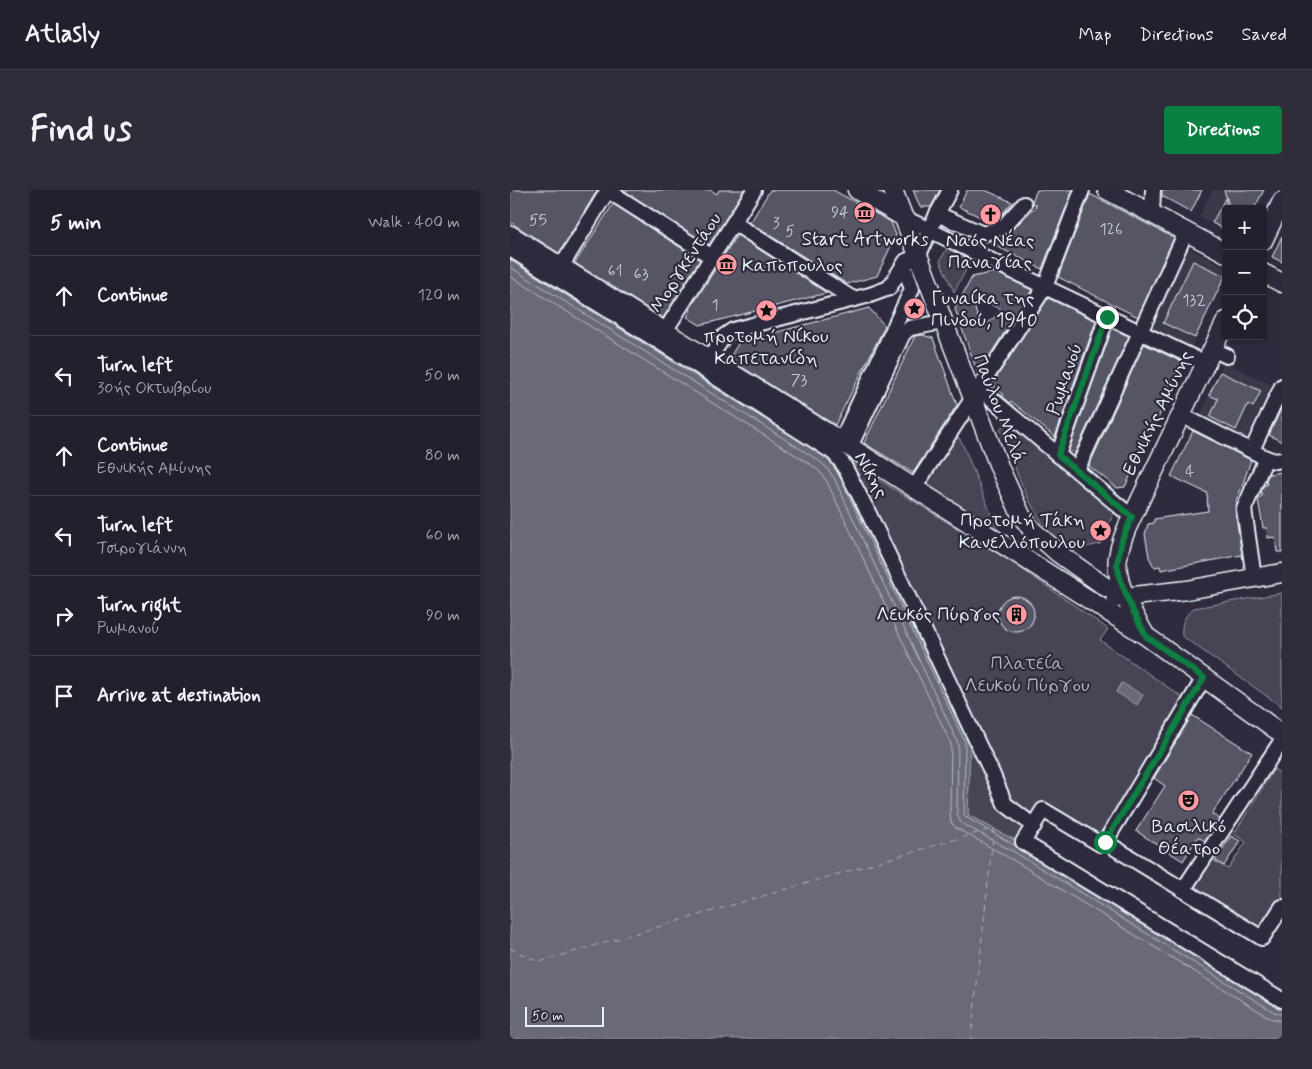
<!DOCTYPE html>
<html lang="en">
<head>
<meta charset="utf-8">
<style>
	body { margin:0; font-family:Mynerve,sans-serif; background:#2f2d3a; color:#f1f3f6 }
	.controls { position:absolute; right:15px; top:15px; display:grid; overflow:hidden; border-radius:5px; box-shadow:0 1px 4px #0004 }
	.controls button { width:45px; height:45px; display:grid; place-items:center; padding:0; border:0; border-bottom:1px solid #403e4a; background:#23202e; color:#f1f3f6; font:25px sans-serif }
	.scale { position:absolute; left:15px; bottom:12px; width:79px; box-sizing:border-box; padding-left:5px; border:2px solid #e8f1f8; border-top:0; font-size:14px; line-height:18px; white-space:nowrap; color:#e8f1f8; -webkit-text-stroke:4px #2f2a3d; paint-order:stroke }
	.stop { position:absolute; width:15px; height:15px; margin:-11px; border:4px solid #0b8043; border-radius:50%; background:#fff }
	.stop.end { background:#0b8043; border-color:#fff; box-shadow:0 1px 5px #0008 }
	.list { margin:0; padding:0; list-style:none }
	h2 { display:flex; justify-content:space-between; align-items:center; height:65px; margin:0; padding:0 20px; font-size:21px }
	h2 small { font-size:16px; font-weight:400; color:#a3a3aa }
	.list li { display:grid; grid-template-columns:32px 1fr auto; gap:15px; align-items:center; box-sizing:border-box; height:80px; padding:0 20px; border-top:1px solid #403e4a }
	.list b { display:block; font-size:19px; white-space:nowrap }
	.list p { margin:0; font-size:16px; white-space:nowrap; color:#a3a3aa }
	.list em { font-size:16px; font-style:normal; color:#a3a3aa }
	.icon { flex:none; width:28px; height:28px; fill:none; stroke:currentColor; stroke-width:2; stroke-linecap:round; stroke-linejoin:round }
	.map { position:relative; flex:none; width:772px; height:849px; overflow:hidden; border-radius:5px }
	header { display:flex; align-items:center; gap:30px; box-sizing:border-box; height:70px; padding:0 25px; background:#23202e; border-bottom:1px solid #403e4a }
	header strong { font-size:24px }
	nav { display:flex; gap:28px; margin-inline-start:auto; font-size:18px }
	.intro { display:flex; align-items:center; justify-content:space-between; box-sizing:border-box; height:120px; padding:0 30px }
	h1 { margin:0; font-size:35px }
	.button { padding:12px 22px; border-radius:5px; background:#0b8043; color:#fff; font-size:18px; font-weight:700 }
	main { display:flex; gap:30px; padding:0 30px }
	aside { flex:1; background:#23202e; border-radius:5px; box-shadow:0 1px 4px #0004 }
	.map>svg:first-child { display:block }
	.built { fill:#3b3749 }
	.green { fill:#464455; stroke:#979aa6; fill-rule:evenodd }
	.water { fill:#696978; stroke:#9c9fab }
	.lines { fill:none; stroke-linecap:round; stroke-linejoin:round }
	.shore { stroke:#b5bbc5; stroke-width:1 }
	.ferry { stroke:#afb4be; stroke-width:1; stroke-dasharray:6 5; stroke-linecap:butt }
	.building { fill:#575565; stroke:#e8f1f8; fill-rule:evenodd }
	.minor-casing { stroke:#e8f1f8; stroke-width:18 }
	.major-casing { stroke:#e8f1f8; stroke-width:21 }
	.minor { stroke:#2f2a3d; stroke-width:14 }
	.major { stroke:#2f2a3d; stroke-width:18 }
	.route { stroke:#0b8043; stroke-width:6 }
	.labels { text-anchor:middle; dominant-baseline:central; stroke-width:4.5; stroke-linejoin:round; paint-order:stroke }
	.number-label { font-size:16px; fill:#c4cad3 }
	.poi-label { font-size:19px; fill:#e8f1f8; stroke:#2f2a3d }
	.street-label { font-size:19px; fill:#e8f1f8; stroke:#2f2a3d }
	.park-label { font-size:19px; fill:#afb4bf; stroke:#2f2a3d }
</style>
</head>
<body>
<header>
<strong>Atlasly</strong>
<nav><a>Map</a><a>Directions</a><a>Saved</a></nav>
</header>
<div class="intro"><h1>Find us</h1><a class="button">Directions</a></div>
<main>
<aside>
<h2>5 min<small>Walk · 400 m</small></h2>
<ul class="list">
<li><svg class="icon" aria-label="ahead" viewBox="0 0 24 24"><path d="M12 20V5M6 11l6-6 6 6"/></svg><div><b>Continue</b></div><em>120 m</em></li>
<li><svg class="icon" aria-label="left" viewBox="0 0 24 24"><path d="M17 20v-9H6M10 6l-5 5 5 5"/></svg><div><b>Turn left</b><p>30ής Οκτωβρίου</p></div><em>50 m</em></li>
<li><svg class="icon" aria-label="ahead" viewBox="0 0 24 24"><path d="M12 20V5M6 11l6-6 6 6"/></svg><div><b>Continue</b><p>Εθνικής Αμύνης</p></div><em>80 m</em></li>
<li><svg class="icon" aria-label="left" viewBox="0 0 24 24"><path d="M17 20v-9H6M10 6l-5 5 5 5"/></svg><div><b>Turn left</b><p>Τσιρογιάννη</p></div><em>60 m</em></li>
<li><svg class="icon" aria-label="right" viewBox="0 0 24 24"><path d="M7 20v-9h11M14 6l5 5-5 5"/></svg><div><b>Turn right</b><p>Ρωμανού</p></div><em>90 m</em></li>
<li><svg class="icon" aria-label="arrive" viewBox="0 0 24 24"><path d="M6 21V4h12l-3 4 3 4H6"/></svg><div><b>Arrive at destination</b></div></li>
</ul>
</aside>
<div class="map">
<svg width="772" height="849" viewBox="0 0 772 849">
	<rect width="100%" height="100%" fill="#2f2a3d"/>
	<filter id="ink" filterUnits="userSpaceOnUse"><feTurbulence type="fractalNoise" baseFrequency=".02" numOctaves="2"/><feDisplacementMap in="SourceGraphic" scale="10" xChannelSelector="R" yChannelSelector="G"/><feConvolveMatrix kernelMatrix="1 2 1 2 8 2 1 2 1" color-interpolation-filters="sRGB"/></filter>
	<g filter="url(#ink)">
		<g class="built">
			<path d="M 702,0 L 754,0 L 744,19 L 716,19 L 716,40 L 689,27 Z"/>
			<path d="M 676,57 L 716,77 L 716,85 L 615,297 L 607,298 L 576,273 Z"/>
			<path d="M 714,172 L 762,195 L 735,251 L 688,229 Z"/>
		</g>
		<g class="green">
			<path d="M 438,56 L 463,67 L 444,102 L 430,71 Z"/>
			<path d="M 498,230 L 605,320 L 590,354 L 562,360 C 557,356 551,353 546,349 C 517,320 505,275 490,239 Z"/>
			<path d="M 446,248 L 449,248 L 453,255 L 486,336 L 484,340 L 418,298 L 417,291 L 443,249 Z"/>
			<path d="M 342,273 L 506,375 L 598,439 L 590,450 L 676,510 L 590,654 L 534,620 L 512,654 L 458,625 L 460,551 L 336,279 ZM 611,493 L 632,505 L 627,514 L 606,502 Z"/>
			<path d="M 772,403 L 772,517 L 672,446 C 671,433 674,426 684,418 Z"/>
			<path d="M 764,579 L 772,585 L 772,718 L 752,748 L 676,702 L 697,667 L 718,679 L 736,652 L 724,644 Z"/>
		</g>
		<g class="water">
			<path d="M 0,64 L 315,261 L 333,283 L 460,551 L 458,625 L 512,654 L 772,813 L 772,849 L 0,849 Z"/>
			<path d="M 612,493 L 633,505 L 627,515 L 606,502 Z"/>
		</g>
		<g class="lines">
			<g class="shore">
				<path d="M 0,70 L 312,265 L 321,273 L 329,285 L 455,552 L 454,626 L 506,656"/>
				<path d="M 0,77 L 308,270 L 316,277 L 324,288 L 448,553 L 447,624 L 451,633 L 506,663 L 764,822 L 772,824"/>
				<path d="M 0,86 L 303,276 L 310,282 L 317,292 L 441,554 L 440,624 L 441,632 L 446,638 L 503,670 L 760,828 L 772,831"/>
			</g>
			<path class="ferry" d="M 0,758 L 29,772 L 484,638 L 461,849"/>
		</g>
		<g class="building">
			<path d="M 0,0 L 85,0 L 87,1 L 49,63 L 0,32 Z"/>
			<path d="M 113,0 L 201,0 L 207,4 L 209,0 L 234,0 L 199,55 Z"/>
			<path d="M 260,0 L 323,0 L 381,32 L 386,45 L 367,86 L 337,94 L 240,33 Z"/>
			<path d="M 403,0 L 430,0 L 421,17 L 410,17 Z"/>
			<path d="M 457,0 L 475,0 L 502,12 L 488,29 L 481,32 L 449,17 Z"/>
			<path d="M 527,0 L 563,0 L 532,79 L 480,53 L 486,49 L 499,43 L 527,15 L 522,13 L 522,11 Z"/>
			<path d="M 652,0 L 692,0 L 681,22 L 652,6 Z"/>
			<path d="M 714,0 L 754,0 L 744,19 L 720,19 Z"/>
			<path d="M 580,4 L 664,48 L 628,127 L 548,87 Z"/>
			<path d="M 716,7 L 716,40 L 702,33 Z"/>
			<path d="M 103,14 L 190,70 L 153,128 L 65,73 Z"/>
			<path d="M 227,45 L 317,103 L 190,135 L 177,127 L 181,120 L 180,119 Z"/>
			<path d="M 772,46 L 772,72 L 762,67 Z"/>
			<path d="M 683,71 L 715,86 L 685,148 L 653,133 Z"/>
			<path d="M 485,82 L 522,100 L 469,182 L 467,181 L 445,119 L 462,87 ZM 472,110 L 492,120 L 472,139 L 465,119 Z"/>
			<path d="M 538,108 L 586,131 L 545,247 L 501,211 L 500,213 L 492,206 L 494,205 L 482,194 Z"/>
			<path d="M 359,118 L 375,136 L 325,235 L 219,169 L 229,152 Z"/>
			<path d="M 602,139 L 619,146 L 565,263 L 563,263 L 559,259 Z"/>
			<path d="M 412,145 L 423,148 L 447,215 L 403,283 L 354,253 L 405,146 Z"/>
			<path d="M 634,154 L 672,172 L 657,201 L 659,202 L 651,217 L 653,218 L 615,297 L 607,298 L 579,276 Z"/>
			<path d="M 710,182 L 751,201 L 743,217 L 738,214 L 726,240 L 700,227 L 708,209 L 699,205 Z"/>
			<path d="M 772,217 L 772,252 L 759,245 Z"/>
			<path d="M 683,241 L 741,270 L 731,299 L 726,311 L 727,313 L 725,320 L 732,365 L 651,380 L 650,376 L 644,377 L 639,367 L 635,344 L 638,334 L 644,333 L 644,329 L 698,321 L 697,303 L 661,286 Z"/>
			<path d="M 772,282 L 772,362 L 767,362 L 765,347 L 758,348 L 757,338 L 753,338 L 748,309 L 752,306 L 751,301 L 754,295 L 757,295 L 756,290 L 759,284 Z"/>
			<circle cx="506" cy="424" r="18"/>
			<path d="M 682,525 L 742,563 L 702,624 L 710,629 L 695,651 L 688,647 L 673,671 L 626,641 L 655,596 L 644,588 Z"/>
			<path d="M 721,646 L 730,651 L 714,676 L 705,670 Z"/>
		</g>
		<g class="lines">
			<defs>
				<g id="minor">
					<path d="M 97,0 L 202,67"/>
					<path d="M 427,24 L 473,44 L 493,37 L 514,14"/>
					<path d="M 642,24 L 643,0"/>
					<path d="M 393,27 L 535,97 L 695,173"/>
					<path d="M 224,33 L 343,109"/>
					<path d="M 0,59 L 188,176 L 324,263 L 333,274 L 358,322 L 482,583 L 495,614 L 524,636"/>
					<path d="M 51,77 L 98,0"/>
					<path d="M 155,141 L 244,0"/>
					<path d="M 702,159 L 717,166"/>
					<path d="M 199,169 L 214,146 L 223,140 L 360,105 L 379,98 L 396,71 L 408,67 L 427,24 L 440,0"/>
					<path d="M 470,199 L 622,327"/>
					<path d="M 671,225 L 756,268 L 765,271 L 772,270"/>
					<path d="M 331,251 L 402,99 L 394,75"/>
					<path d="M 340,257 L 393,144 L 400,138 L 433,132"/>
					<path d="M 742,260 L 772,196"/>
					<path d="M 548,265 L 597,127"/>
					<path d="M 567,280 L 676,42"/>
					<path d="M 404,298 L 535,97 L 572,0"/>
					<path d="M 744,388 L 734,319 L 756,268"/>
					<path d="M 595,652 L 694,488"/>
					<path d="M 673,700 L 772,550"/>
					<path d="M 772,717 L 752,748 L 595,652 L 592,651 L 590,654 L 533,620 L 513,652 L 772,810"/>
				</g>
				<g id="major">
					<path d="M 347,0 L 393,27"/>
					<path d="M 383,0 L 490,279 L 511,325 L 522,340 L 548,363 L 594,396 L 617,408"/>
					<path d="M 597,0 L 716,63"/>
					<path d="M 0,45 L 340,257 L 636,446 L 772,544"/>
					<path d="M 753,51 L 772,11"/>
					<path d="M 753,83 L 772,93"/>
					<path d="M 606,408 L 677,400 L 772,383"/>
					<path d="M 634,443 C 622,422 604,392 608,367 C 610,353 616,339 622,327 L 716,131"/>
				</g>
			</defs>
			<use href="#minor" class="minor-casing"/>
			<use href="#major" class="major-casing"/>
			<use href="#minor" class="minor"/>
			<use href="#major" class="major"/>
		</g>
	</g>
	<g class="lines" filter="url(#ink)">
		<path class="route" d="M 595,652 L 694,488 L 636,446 L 621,417 L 611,392 L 607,374 L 612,350 L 622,327 L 548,265 L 597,127"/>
	</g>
	<defs>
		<symbol id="museum-disc" viewBox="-11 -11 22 22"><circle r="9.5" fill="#ff9aa2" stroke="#2f2a3d"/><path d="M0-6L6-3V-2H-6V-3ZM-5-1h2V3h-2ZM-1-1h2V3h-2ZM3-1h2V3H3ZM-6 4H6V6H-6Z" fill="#111"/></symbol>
		<symbol id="church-disc" viewBox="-11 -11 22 22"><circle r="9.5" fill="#ff9aa2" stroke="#2f2a3d"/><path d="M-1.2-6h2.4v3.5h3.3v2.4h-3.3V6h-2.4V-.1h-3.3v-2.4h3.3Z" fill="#111"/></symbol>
		<symbol id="sight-disc" viewBox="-11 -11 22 22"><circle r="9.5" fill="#ff9aa2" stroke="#2f2a3d"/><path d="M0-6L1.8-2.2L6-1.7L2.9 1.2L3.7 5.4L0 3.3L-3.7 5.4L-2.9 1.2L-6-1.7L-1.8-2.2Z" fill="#111"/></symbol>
		<symbol id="building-disc" viewBox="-11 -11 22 22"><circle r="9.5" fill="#ff9aa2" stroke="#2f2a3d"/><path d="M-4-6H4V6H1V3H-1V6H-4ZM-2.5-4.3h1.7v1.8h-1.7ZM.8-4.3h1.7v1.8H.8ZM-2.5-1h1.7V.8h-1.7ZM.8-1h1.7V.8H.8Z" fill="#111"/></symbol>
		<symbol id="theatre-disc" viewBox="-11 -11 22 22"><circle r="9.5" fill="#ff9aa2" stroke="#2f2a3d"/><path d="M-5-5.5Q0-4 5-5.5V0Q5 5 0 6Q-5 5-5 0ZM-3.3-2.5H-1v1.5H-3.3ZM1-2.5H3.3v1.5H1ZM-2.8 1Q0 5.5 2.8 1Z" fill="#111"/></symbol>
	</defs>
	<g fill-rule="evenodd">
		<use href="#museum-disc" x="342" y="10" width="25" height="25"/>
		<use href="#church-disc" x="468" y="12" width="25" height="25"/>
		<use href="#museum-disc" x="204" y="62" width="25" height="25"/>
		<use href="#sight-disc" x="392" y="106" width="25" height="25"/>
		<use href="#sight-disc" x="244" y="108" width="25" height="25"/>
		<use href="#sight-disc" x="578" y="328" width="25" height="25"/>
		<use href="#building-disc" x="494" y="412" width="25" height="25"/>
		<use href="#theatre-disc" x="666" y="598" width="25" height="25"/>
	</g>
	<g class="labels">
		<g class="number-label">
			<text x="330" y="22">94</text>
			<text x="28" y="30">55</text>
			<text x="266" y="33">3</text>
			<text x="601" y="39">126</text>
			<text x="280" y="41">5</text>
			<text x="105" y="81">61</text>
			<text x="131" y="84">63</text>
			<text x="684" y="110">132</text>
			<text x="205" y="115">1</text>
			<text x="289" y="190">73</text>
			<text x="680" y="281">4</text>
		</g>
		<g class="poi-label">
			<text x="355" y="49">Start Artworks</text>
			<text x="480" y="50">Ναός Νέας<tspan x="480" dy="22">Παναγίας</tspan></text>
			<text x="232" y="75" text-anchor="start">Καποπουλος</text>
			<text x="421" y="108" text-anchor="start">Γυναίκα της<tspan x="421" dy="22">Πινδού, 1940</tspan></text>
			<text x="256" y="146">προτομή Νίκου<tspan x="256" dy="22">Καπετανίδη</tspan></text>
			<text x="575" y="330" text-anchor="end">Προτομή Τάκη<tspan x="575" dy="22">Κανελλόπουλου</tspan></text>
			<text x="490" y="424" text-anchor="end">Λευκός Πύργος</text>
			<text x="679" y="636">Βασιλικό<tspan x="679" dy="22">Θέατρο</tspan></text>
		</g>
		<g class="street-label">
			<text transform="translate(176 73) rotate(-57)">Μοργκεντάου</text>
			<text transform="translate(555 189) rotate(-71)">Ρωμανού</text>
			<text transform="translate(489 219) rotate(69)">Παύλου Μελά</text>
			<text transform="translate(648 223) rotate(-64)">Εθνικής Αμύνης</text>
			<text transform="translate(361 285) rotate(61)">Νίκης</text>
		</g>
		<g class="park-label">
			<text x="517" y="473">Πλατεία<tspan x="517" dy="22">Λευκού Πύργου</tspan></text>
		</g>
	</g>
</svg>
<div class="controls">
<button>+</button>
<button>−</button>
<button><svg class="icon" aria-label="locate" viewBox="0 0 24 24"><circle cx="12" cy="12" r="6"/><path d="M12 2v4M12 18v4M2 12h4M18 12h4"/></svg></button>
</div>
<div class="scale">50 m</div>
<div class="stop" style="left:595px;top:652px"></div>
<div class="stop end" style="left:597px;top:127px"></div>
</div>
</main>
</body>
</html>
